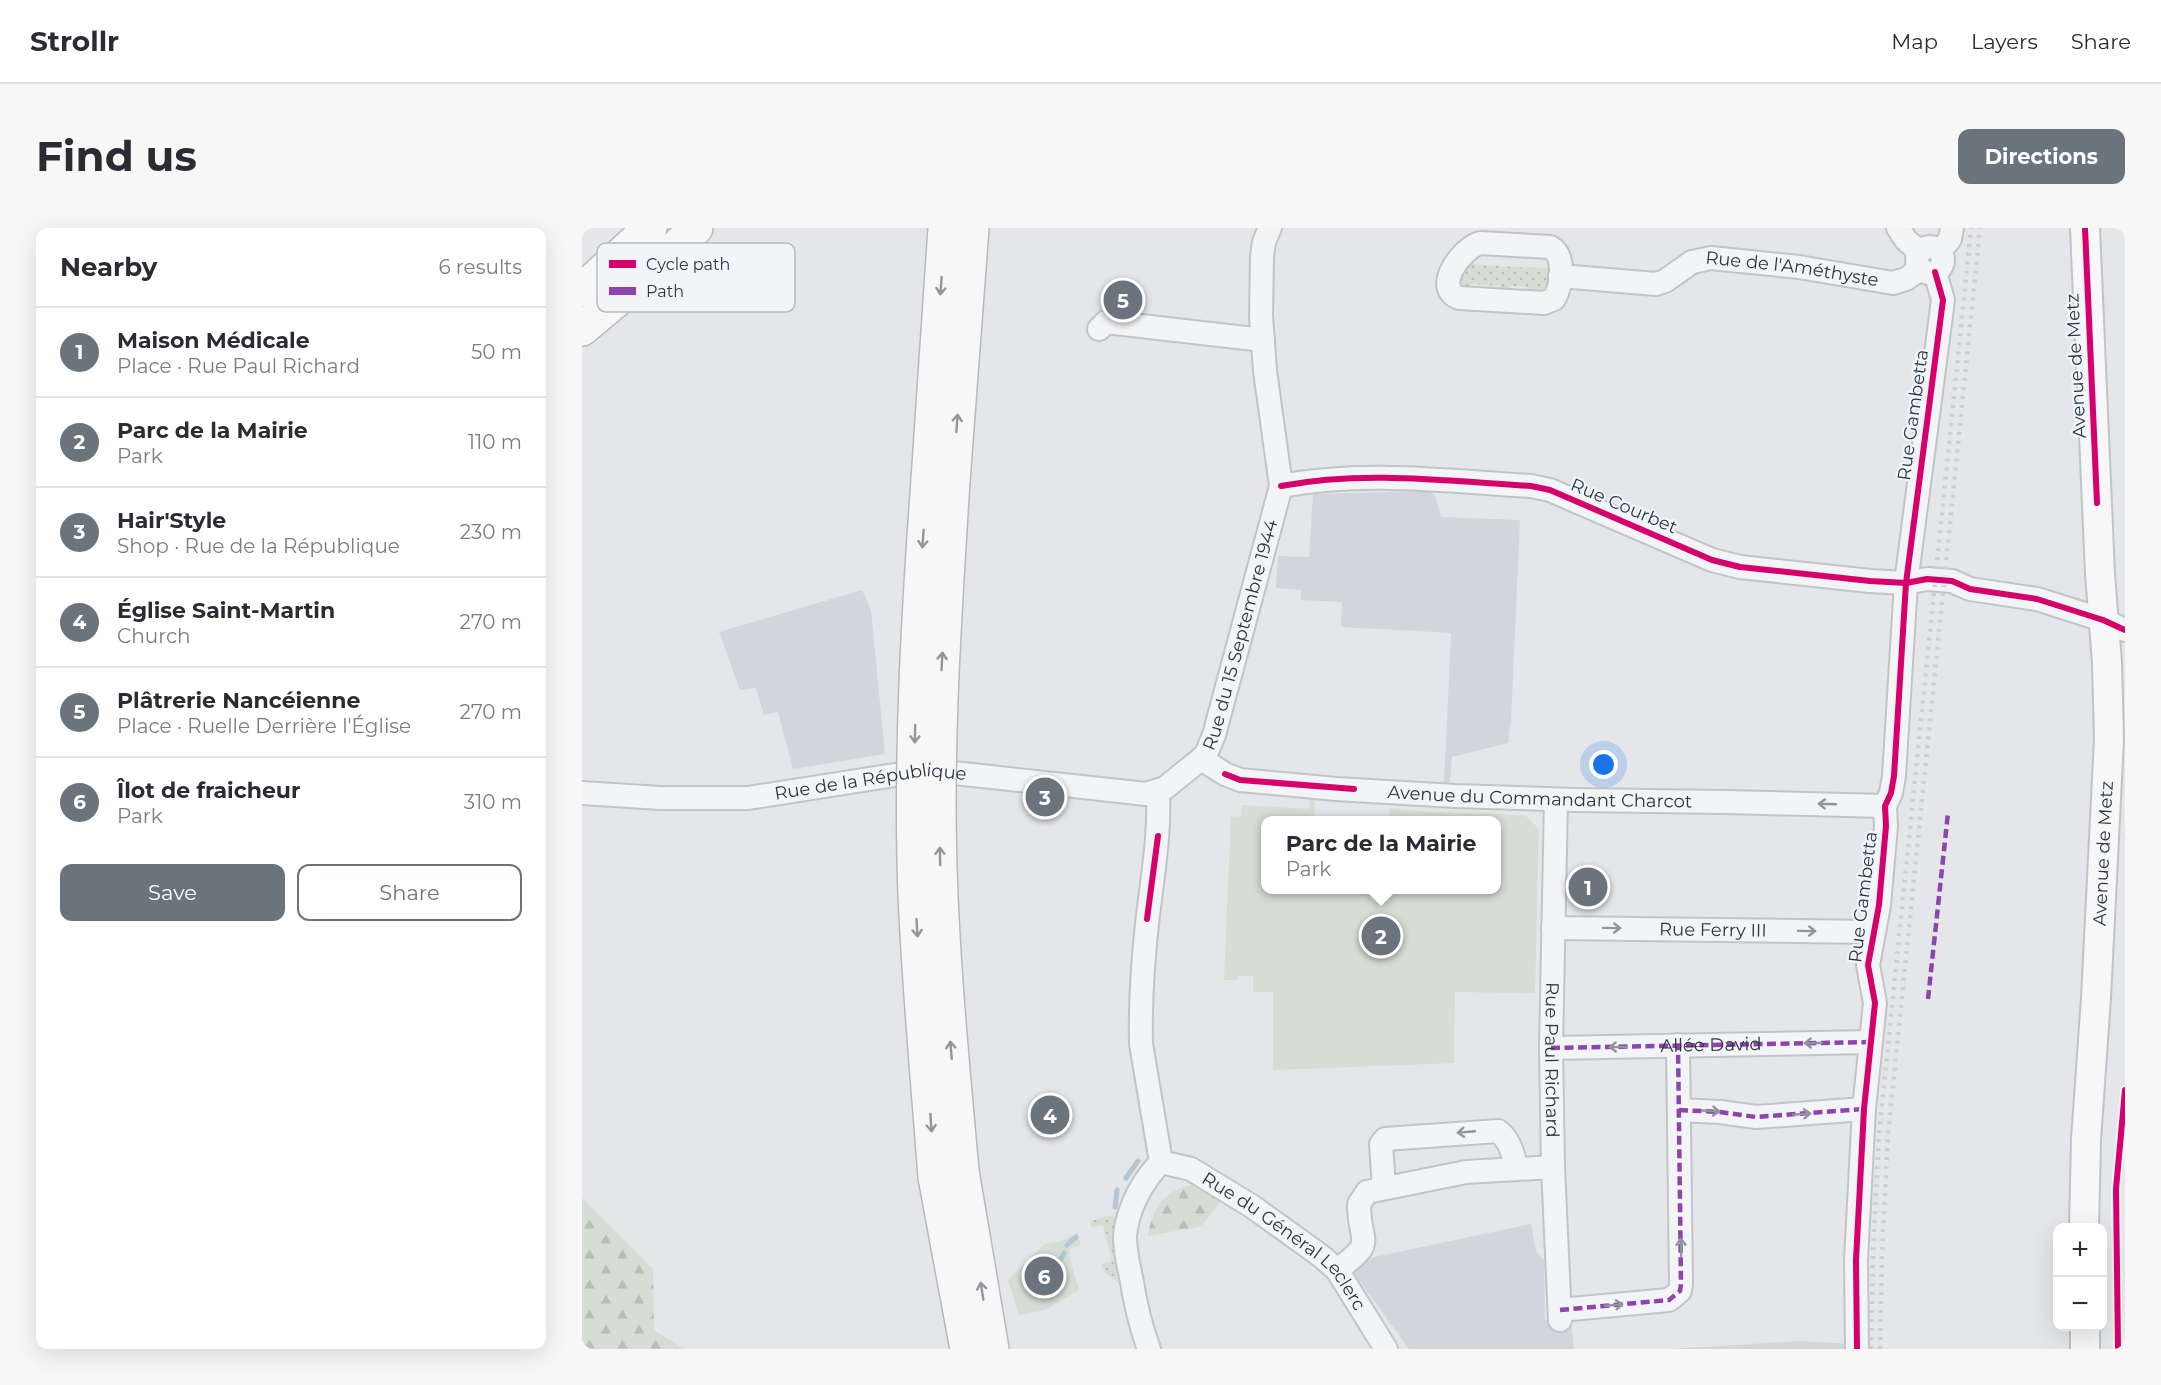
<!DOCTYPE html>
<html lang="en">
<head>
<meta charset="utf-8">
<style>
	body { margin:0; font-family:Montserrat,sans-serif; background:#f7f7f7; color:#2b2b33 }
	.controls { position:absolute; right:18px; bottom:18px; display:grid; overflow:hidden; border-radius:12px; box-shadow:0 6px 24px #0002 }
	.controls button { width:54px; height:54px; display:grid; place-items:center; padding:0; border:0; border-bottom:2px solid #e1e1e2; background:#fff; color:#2b2b33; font:30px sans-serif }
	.you { position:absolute; left:1022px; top:537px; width:21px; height:21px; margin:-15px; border:4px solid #fff; border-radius:50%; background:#1a73e8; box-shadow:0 0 0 9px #1a73e833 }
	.badge { display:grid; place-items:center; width:39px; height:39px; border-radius:50%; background:#6b747d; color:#fff; font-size:20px; font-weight:700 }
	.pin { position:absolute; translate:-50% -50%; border:3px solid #fff; box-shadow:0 2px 6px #0006 }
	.popup { position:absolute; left:679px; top:588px; width:240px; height:78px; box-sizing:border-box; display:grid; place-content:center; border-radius:12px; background:#fff; filter:drop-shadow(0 2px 4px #0005); font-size:20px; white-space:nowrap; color:#7c7c81 }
	.popup b { font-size:22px; color:#2b2b33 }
	.popup::after { content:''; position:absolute; left:50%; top:100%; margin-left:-12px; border:12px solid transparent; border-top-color:#fff }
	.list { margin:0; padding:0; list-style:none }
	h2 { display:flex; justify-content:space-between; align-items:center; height:78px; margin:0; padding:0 24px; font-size:26px }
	h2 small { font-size:20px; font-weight:400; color:#7c7c81 }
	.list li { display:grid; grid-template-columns:39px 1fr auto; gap:18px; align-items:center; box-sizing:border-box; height:90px; padding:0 24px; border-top:2px solid #e1e1e2 }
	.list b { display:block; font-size:22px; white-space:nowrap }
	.list p { margin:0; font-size:20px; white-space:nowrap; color:#7c7c81 }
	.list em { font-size:20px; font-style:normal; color:#7c7c81 }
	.actions { display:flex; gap:12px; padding:18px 24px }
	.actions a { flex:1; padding:14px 0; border:2px solid #6b747d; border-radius:12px; text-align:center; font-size:21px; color:#6b747d }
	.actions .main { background:#6b747d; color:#fff }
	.map { position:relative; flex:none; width:1543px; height:1121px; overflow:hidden; border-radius:12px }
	header { display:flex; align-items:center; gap:36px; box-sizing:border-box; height:84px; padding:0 30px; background:#fff; border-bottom:2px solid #e1e1e2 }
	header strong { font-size:28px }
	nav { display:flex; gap:33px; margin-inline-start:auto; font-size:21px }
	.intro { display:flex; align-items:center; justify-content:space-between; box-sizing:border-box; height:144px; padding:0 36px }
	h1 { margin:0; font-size:42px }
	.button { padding:15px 27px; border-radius:12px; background:#6b747d; color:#fff; font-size:21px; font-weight:700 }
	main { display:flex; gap:36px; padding:0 36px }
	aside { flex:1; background:#fff; border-radius:12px; box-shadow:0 6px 24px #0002 }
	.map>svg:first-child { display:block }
	.built { fill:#d2d6dc }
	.grass { fill:url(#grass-dots) }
	.forest { fill:url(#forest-firs) }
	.green { fill:#d5ddd4 }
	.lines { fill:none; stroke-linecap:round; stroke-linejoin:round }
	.stream { stroke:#b2c6d4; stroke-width:5 }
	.minor-casing { stroke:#c2c4c7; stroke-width:26 }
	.major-casing { stroke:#c0c3c7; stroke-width:32 }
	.highway-casing { stroke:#b6b9be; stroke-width:36 }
	.minor { stroke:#f3f4f6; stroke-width:22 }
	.major { stroke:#f7f7f7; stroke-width:28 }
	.highway { stroke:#f7f7f7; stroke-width:33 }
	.rail { stroke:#ccced1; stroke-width:4.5; stroke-dasharray:3 6; stroke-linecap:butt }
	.highway-bridge-casing { stroke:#b6b9be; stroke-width:36; stroke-linecap:butt }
	.highway-bridge { stroke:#f7f7f7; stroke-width:33 }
	.quiet { stroke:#8e44ad; stroke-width:4.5; stroke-dasharray:9 4.5; stroke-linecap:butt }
	.cycleway-casing { stroke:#f2f5f8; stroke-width:10 }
	.cycleway { stroke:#d6006c; stroke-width:6 }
	.oneway { stroke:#90969d }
	.oneway2 { stroke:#8e959c }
	.labels { text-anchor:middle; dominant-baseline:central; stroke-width:4.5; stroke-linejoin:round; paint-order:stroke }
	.street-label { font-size:18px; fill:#2a3643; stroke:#f2f5f8 }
	.key { fill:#f2f5f8; stroke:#b6bcc2; stroke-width:1.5 }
	.key-label { font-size:16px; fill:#2a3643 }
</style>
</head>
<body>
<header>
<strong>Strollr</strong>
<nav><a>Map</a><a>Layers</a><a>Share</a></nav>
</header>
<div class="intro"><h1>Find us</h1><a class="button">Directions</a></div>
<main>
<aside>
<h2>Nearby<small>6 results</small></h2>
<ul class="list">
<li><span class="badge">1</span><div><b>Maison Médicale</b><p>Place · Rue Paul Richard</p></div><em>50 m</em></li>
<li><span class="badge">2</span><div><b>Parc de la Mairie</b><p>Park</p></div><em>110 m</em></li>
<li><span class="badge">3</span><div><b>Hair'Style</b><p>Shop · Rue de la République</p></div><em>230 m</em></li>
<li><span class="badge">4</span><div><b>Église Saint-Martin</b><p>Church</p></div><em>270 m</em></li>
<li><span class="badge">5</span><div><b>Plâtrerie Nancéienne</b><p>Place · Ruelle Derrière l'Église</p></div><em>270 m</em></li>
<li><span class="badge">6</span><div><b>Îlot de fraicheur</b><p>Park</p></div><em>310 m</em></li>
</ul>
<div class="actions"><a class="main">Save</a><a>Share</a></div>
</aside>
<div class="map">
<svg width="1543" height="1121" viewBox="0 0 1543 1121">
	<defs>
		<pattern id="grass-dots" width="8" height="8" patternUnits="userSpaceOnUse" patternTransform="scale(1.5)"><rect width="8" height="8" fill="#d5ddd4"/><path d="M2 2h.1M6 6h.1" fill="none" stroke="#b7beb7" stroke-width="1.8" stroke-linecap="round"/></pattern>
		<pattern id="forest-firs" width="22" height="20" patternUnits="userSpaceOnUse" patternTransform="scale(1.5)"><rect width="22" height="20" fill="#d5ddd4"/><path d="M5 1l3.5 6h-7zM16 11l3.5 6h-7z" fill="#b7beb7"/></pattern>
	</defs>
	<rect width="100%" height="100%" fill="#e4e6e9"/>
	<g class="built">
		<path d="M 846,263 L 853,267 L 859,289 L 938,292 L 929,493 L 926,515 L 870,529 L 868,556 L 862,555 L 869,405 L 759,399 L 760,374 L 719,372 L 719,362 L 694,360 L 696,328 L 727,329 L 731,266 Z"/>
		<path d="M 280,362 L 289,382 L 303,526 L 211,541 L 196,484 L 182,487 L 174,460 L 158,462 L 137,404 Z"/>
		<path d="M 949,996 L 954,1023 L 962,1032 L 963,1092 L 989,1090 L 992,1121 L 827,1121 L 773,1047 L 775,1039 L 788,1030 Z"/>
		<path d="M 1219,1113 L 1267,1116 L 1267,1121 L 1089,1121 Z"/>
	</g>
	<g class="grass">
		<path d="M 881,36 L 973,41 L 972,65 L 937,68 L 946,59 L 929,58 L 919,67 L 911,66 L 919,58 L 889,56 L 884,62 L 873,63 Z"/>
		<path d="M 526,988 L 533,989 L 533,1026 L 536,1054 L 523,1045 L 519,1036 L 530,1033 L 521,997 L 510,1000 L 508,993 Z"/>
	</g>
	<g class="forest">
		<path d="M 610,957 L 641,971 L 621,996 L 616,999 L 566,1008 C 569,981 583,962 610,957 Z"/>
		<path d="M 0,970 L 71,1041 L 72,1102 L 101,1121 L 0,1121 Z"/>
	</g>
	<g class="green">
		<path d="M 728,571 L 733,571 L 732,589 L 760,592 L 684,592 L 684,662 L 914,662 L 914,592 L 807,592 L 808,580 L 845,584 L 943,587 L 957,601 L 953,765 L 873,764 L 872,835 L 691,842 L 691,764 L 671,764 L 671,748 L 656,748 L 656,752 L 642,752 L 649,588 L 659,589 L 660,577 L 727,581 Z"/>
		<path d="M 495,1005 L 499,1017 L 489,1020 L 487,1027 L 497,1062 L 463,1082 L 437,1087 L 426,1052 L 463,1016 L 479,1013 Z"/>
	</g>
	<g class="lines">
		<g class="stream">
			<path d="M 544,950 L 556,933"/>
			<path d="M 533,979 L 535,962"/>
			<path d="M 485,1017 L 494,1009"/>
			<path d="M 466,1038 L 479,1031 L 482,1025"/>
		</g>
		<defs>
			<g id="minor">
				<path d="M 1316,0 L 1324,12 L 1338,24"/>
				<path d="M 898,15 L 968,19 C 984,27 980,57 972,71 L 962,75 L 877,70 C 850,60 880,20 898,15 Z"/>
				<circle cx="1348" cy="32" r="13"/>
				<path d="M 1358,23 L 1368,11 L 1370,0"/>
				<path id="s1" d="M 978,48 L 1074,56 L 1083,53 L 1110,34 L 1129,30 L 1217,39 L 1311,55 L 1324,51 L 1338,41"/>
				<path d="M 517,101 L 524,94 L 681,112"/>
				<path d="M 699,258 C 781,242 866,253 949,258 L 968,262 L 1130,332 L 1158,339 L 1288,353 L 1324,355 L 1345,351 L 1370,353 L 1388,361 L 1455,371 L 1521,392 L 1543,402"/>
				<path id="s2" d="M 619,531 L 643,546 L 658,552 L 754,561 L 873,568 L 993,572 L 1143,574 L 1303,578"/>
				<path d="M 576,563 C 578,605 571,646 566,687 C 561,730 558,773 559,816 L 579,934"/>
				<path id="s3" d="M 0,565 L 78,570 L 166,570 L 345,542 L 564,566 L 583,560 L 619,531 L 624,526 L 632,507 L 699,258 L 683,143 L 679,88 L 680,28 L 682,14 L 688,0"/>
				<path id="s4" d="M 974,572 L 969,820 L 971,939 L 978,1092"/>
				<path id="s5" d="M 971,700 L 1291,704"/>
				<path id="s6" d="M 969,820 L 1289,814"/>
				<path d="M 1097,882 L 1138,884 L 1174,889 L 1282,881"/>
				<path id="s7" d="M 579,934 L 609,941 L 671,979 L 739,1028 L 755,1042 L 804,1121"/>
				<path d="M 802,960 L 799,916 L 803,911 L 916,903 C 927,911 932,927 934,941"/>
				<path d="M 755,1042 C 796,1012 777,1017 777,976 L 785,964 L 884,944 L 971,939"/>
				<path d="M 978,1082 L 1087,1072 L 1098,1063 L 1099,1056 L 1096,817"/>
				<path d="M 567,1121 C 558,1097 553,1074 549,1049 C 546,1036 543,1022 543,1008 C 545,981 561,952 579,934"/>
				<path d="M 1275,1121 L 1274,1032 L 1282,881 L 1293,775 L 1286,737 L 1297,677 L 1304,598 L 1303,578 L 1309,565 L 1312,548 L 1324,355 L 1361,72 L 1353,44"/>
			</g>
			<g id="major">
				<path id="s8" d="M 1502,1000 L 1504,912 L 1514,770 L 1527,511 L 1525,435 L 1518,346 L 1503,0"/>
				<path d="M 1503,1098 L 1503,1121"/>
			</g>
			<g id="highway">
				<path d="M 0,62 L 68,0"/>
				<path d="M 0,101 L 67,45 L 114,0"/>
				<path d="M 346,252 L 363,0"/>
				<path d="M 371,253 L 390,0"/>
				<path d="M 380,943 L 410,1121"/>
				<path d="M 353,949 L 385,1121"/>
			</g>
		</defs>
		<use href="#minor" class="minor-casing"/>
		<use href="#major" class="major-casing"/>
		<use href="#highway" class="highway-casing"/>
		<use href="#minor" class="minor"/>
		<use href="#major" class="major"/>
		<use href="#highway" class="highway"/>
		<g class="rail">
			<path d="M 1289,1121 L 1291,1026 L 1297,906 L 1389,0"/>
			<path d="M 1298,1121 L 1300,1026 L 1306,907 L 1398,0"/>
		</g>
		<defs>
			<g id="highway-bridge">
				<path d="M 346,252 C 336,390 328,529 333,667 C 337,761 346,855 353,949"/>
				<path d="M 371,253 C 363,382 354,510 358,639 C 361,741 371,842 380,943"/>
			</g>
		</defs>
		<use href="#highway-bridge" class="highway-bridge-casing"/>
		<use href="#highway-bridge" class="highway-bridge"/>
		<g class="quiet">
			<path d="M 1346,771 L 1366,585"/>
			<path d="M 969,820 L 1289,814"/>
			<path d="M 1097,882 L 1138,884 L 1174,889 L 1282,881"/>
			<path d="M 978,1082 L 1087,1072 L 1098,1063 L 1099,1056 L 1096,817"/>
		</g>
		<defs>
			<g id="cycleway">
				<path d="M 1503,0 L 1515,275"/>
				<path d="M 699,258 C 781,242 866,253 949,258 L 968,262 L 1130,332 L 1158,339 L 1288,353 L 1324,355 L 1345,351 L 1370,353 L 1388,361 L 1455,371 L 1521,392 L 1543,402"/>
				<path d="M 643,546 L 658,552 L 772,561"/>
				<path d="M 565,691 L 576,608"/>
				<path d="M 1275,1121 L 1274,1032 L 1282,881 L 1293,775 L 1286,737 L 1297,677 L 1304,598 L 1303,578 L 1309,565 L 1312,548 L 1324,355 L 1361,72 L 1353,44"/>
				<path d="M 1536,1121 L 1534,961 L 1543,862"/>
			</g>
		</defs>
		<use href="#cycleway" class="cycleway-casing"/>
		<use href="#cycleway" class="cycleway"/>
	</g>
	<defs><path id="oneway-shaft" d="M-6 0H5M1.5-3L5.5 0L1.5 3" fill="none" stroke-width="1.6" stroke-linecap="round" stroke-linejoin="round" transform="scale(1.5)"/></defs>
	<g class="oneway">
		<use href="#oneway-shaft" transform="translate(359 58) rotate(94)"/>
		<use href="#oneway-shaft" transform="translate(375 195) rotate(-86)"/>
		<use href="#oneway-shaft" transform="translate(341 311) rotate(94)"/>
		<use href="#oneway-shaft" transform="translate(360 433) rotate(-87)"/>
		<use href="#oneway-shaft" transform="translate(333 506) rotate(91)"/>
		<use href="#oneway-shaft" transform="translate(358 628) rotate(-91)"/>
		<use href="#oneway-shaft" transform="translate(335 700) rotate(87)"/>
		<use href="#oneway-shaft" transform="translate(369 822) rotate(-95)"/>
		<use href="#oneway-shaft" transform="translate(349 895) rotate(86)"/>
		<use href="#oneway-shaft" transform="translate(400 1063) rotate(-99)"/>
	</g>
	<g class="oneway2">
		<use href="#oneway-shaft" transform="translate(1245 576) rotate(-178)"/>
		<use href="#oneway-shaft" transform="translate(1030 700) rotate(1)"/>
		<use href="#oneway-shaft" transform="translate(1225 703) rotate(1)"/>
		<use href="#oneway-shaft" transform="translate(1231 815) rotate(179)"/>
		<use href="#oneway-shaft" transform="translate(1036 819) rotate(179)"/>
		<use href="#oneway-shaft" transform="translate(1129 883) rotate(3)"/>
		<use href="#oneway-shaft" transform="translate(1220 886) rotate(-4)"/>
		<use href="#oneway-shaft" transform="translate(884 904) rotate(175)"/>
		<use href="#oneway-shaft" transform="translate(1099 1019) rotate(-91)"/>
		<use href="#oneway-shaft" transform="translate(1032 1077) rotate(-5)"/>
	</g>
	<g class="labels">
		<g class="street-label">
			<text stroke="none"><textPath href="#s1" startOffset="240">Rue de l'Améthyste</textPath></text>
			<text transform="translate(1494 138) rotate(-93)">Avenue de Metz</text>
			<text transform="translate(1331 187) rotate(-82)">Rue Gambetta</text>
			<text transform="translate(1042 278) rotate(23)">Rue Courbet</text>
			<text stroke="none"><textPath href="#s3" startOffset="765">Rue du 15 Septembre 1944</textPath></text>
			<text stroke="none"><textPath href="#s3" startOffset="290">Rue de la République</textPath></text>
			<text stroke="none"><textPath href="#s2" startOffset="345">Avenue du Commandant Charcot</textPath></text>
			<text stroke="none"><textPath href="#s8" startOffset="375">Avenue de Metz</textPath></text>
			<text transform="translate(1281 669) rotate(-83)">Rue Gambetta</text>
			<text stroke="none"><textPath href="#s5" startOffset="160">Rue Ferry III</textPath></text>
			<text stroke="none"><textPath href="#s6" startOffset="160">Allée David</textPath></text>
			<text stroke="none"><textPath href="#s4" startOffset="260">Rue Paul Richard</textPath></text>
			<text stroke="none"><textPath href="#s7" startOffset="150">Rue du Général Leclerc</textPath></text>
		</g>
	</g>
	<rect x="15" y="15" width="198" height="69" rx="9" class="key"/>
	<rect x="27" y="32" width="27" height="8" fill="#d6006c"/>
	<rect x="27" y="59" width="27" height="8" fill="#8e44ad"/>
	<g class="key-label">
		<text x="64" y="42">Cycle path</text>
		<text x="64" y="69">Path</text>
	</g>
</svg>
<div class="controls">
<button>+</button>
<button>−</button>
</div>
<div class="you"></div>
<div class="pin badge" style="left:1006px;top:659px">1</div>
<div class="pin badge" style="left:799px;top:708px">2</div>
<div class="popup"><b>Parc de la Mairie</b>Park</div>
<div class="pin badge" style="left:463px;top:569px">3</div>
<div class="pin badge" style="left:468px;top:887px">4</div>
<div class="pin badge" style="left:541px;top:72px">5</div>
<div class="pin badge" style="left:462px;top:1048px">6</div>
</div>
</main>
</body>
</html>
